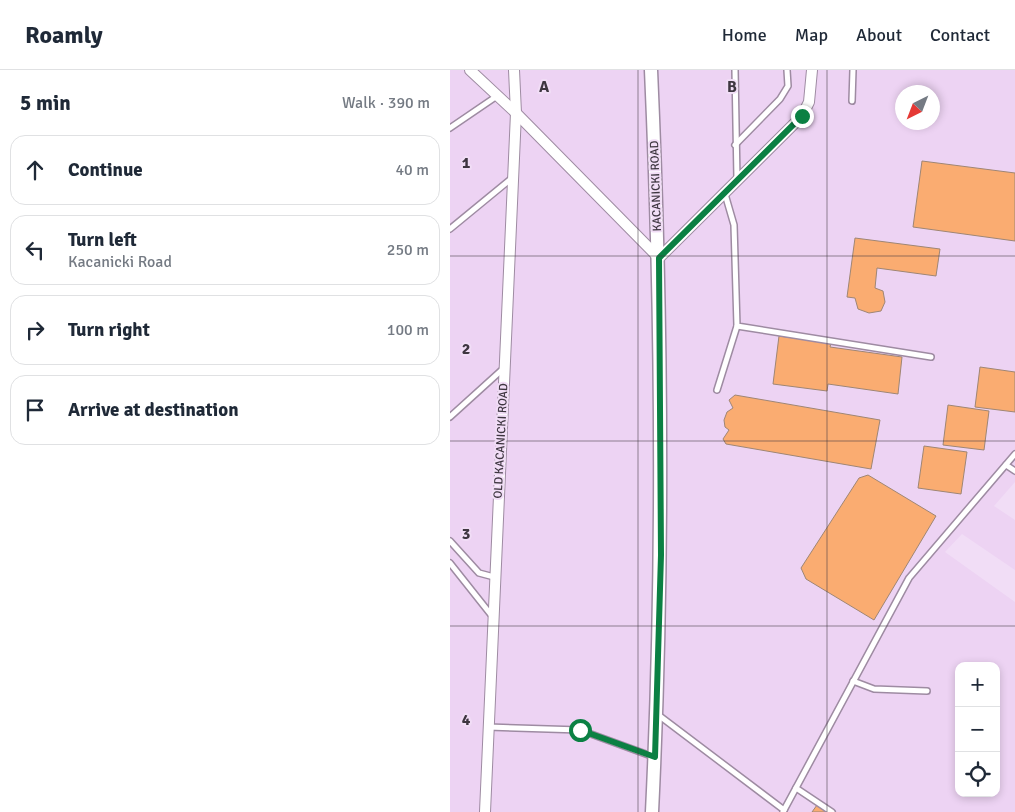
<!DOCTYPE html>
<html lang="en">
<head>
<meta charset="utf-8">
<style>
	body { margin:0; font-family:Signika,sans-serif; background:#f2f2f3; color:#1f2937 }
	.controls { position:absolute; right:15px; bottom:15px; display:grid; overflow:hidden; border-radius:10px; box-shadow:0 2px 8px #0003 }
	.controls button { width:45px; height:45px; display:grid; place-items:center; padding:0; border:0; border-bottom:1px solid #e0e1e3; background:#fff; color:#1f2937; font:25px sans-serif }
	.compass { position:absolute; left:445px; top:15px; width:45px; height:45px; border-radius:50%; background:#fff; box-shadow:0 2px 8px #0003; rotate:222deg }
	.stop { position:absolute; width:15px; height:15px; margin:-11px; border:4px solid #0b8043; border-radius:50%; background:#fff }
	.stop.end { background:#0b8043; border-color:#fff; box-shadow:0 1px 5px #0008 }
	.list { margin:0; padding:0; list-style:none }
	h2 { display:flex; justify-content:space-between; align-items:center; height:65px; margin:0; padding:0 20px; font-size:21px }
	h2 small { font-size:16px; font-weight:400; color:#747a83 }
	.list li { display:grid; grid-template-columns:32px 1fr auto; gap:15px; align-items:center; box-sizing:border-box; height:70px; margin:0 10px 10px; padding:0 10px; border:1px solid #e0e1e3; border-radius:15px }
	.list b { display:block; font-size:19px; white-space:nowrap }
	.list p { margin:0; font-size:16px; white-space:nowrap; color:#747a83 }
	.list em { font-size:16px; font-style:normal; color:#747a83 }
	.icon { flex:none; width:28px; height:28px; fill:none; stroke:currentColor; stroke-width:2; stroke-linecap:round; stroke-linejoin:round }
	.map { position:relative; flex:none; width:565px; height:742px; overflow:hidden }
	header { display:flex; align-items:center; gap:30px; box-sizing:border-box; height:70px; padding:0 25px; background:#fff; border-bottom:1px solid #e0e1e3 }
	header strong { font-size:24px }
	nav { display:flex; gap:28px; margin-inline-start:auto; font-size:18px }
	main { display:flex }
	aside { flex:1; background:#fff }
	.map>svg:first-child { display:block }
	.built { fill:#edd3f3; fill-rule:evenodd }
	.building { fill:#faac71; stroke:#9f8674 }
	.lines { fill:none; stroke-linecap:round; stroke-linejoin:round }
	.service-casing { stroke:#9e8ba2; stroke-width:8 }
	.minor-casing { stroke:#9e8ba2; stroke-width:12 }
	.tertiary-casing { stroke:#9e8ba2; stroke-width:15 }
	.service { stroke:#fff; stroke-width:5 }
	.minor { stroke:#fff; stroke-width:10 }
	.tertiary { stroke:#fff; stroke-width:12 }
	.route { stroke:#0b8043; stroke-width:6 }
	.grid { fill:none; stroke:#3e3640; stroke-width:1; stroke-opacity:0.55 }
	.labels { text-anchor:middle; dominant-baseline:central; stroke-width:4; stroke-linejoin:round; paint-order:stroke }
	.street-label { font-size:12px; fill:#3e3640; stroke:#f1ddf6 }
	.grid-label { font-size:16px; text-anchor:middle; font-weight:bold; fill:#3e3640; stroke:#f1ddf6; stroke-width:4; stroke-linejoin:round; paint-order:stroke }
</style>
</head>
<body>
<header>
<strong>Roamly</strong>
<nav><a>Home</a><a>Map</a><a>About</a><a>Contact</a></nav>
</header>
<main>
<aside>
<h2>5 min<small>Walk · 390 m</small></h2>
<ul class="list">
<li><svg class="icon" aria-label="ahead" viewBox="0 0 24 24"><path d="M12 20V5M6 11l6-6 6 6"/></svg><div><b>Continue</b></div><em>40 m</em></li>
<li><svg class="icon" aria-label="left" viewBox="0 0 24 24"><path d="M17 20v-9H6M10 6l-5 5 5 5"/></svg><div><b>Turn left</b><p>Kacanicki Road</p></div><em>250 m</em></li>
<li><svg class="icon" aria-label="right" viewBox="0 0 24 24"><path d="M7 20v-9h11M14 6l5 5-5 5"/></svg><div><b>Turn right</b></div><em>100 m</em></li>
<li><svg class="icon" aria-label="arrive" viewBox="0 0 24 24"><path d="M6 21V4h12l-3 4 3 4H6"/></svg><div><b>Arrive at destination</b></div></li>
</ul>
</aside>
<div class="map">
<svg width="565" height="742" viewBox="0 0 565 742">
	<rect width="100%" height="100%" fill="#f1ddf6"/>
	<path class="built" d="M 0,0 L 565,0 L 565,412 L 544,436 L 565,450 L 565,500 L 512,464 L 495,482 L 565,532 L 565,742 L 0,742 ZM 452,22 L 482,22 L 482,52 L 452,52 ZM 509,596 L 546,596 L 546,723 L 509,723 Z"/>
	<g class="building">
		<path d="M 472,91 L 565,103 L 565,171 L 463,157 Z"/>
		<path d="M 405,168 L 490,179 L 486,206 L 427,198 L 425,218 L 433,221 L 435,232 L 431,241 L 419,243 L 408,239 L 405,228 L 397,227 Z"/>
		<path d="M 329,266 L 381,273 L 380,277 L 452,287 L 448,324 L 378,314 L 377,321 L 323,314 Z"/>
		<path d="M 530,297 L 565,302 L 565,342 L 525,337 Z"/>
		<path d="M 285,325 L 430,350 L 421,399 L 276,374 L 273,369 L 279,360 L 275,357 L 274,350 L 277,342 L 283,338 L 279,330 Z"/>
		<path d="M 498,335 L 539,341 L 534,380 L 493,375 Z"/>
		<path d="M 474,376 L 517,382 L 511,424 L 468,418 Z"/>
		<path d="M 418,405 L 486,446 L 424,550 L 356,509 L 351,498 L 409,408 Z"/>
		<path d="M 367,735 L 378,742 L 362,742 Z"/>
	</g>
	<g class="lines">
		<defs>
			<g id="service">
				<path d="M 285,0 L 287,109"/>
				<path d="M 402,31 L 403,0"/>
				<path d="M 0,58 L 47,26"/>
				<path d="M 285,75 L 330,29 L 338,16 L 337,0"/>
				<path d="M 275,124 L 284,155 L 287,256 L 481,287"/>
				<path d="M 0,159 L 62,108"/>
				<path d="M 267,320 L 287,256"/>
				<path d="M 0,347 L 54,298"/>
				<path d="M 556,395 L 565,401"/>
				<path d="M 0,471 L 29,503 L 44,507"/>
				<path d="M 0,493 L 42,546"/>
				<path d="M 403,611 L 424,619 L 477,621"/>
				<path d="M 207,644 L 334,740"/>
				<path d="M 38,657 L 130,660 L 204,687"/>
				<path d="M 346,718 L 382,742"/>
				<path d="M 333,742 L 459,508 L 565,384"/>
			</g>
			<g id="minor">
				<path d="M 20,0 L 66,43 L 209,188 L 352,46 L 359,32 L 362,0"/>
				<path d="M 35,742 L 66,43 L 64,0"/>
			</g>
			<path id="tertiary" d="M 201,0 C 212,247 214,495 202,742"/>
		</defs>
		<use href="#service" class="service-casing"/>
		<use href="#minor" class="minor-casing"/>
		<use href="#tertiary" class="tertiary-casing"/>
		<use href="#service" class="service"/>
		<use href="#minor" class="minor"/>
		<use href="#tertiary" class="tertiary"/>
	</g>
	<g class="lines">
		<path class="route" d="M 130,660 L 205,687 L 211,485 L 209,188 L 352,46"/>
	</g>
	<path class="grid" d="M 188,0 L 188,742M 377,0 L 377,742M 0,186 L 565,186M 0,371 L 565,371M 0,556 L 565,556"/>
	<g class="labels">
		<g class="street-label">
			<text transform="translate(206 116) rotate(-92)">KACANICKI ROAD</text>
			<text transform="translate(51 371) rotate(-87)">OLD KACANICKI ROAD</text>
		</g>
	</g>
	<g class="grid-label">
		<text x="94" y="22">A</text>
		<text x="282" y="22">B</text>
		<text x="16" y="98">1</text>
		<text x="16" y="284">2</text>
		<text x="16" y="469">3</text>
		<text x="16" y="655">4</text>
	</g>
</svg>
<div class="controls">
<button>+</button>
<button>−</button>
<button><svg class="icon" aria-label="locate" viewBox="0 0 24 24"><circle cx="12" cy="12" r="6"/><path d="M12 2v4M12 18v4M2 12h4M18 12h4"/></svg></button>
</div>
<svg class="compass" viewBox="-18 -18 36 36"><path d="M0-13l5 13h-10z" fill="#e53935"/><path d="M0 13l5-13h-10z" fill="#747a83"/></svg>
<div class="stop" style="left:130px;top:660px"></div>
<div class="stop end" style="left:352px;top:46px"></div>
</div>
</main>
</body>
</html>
